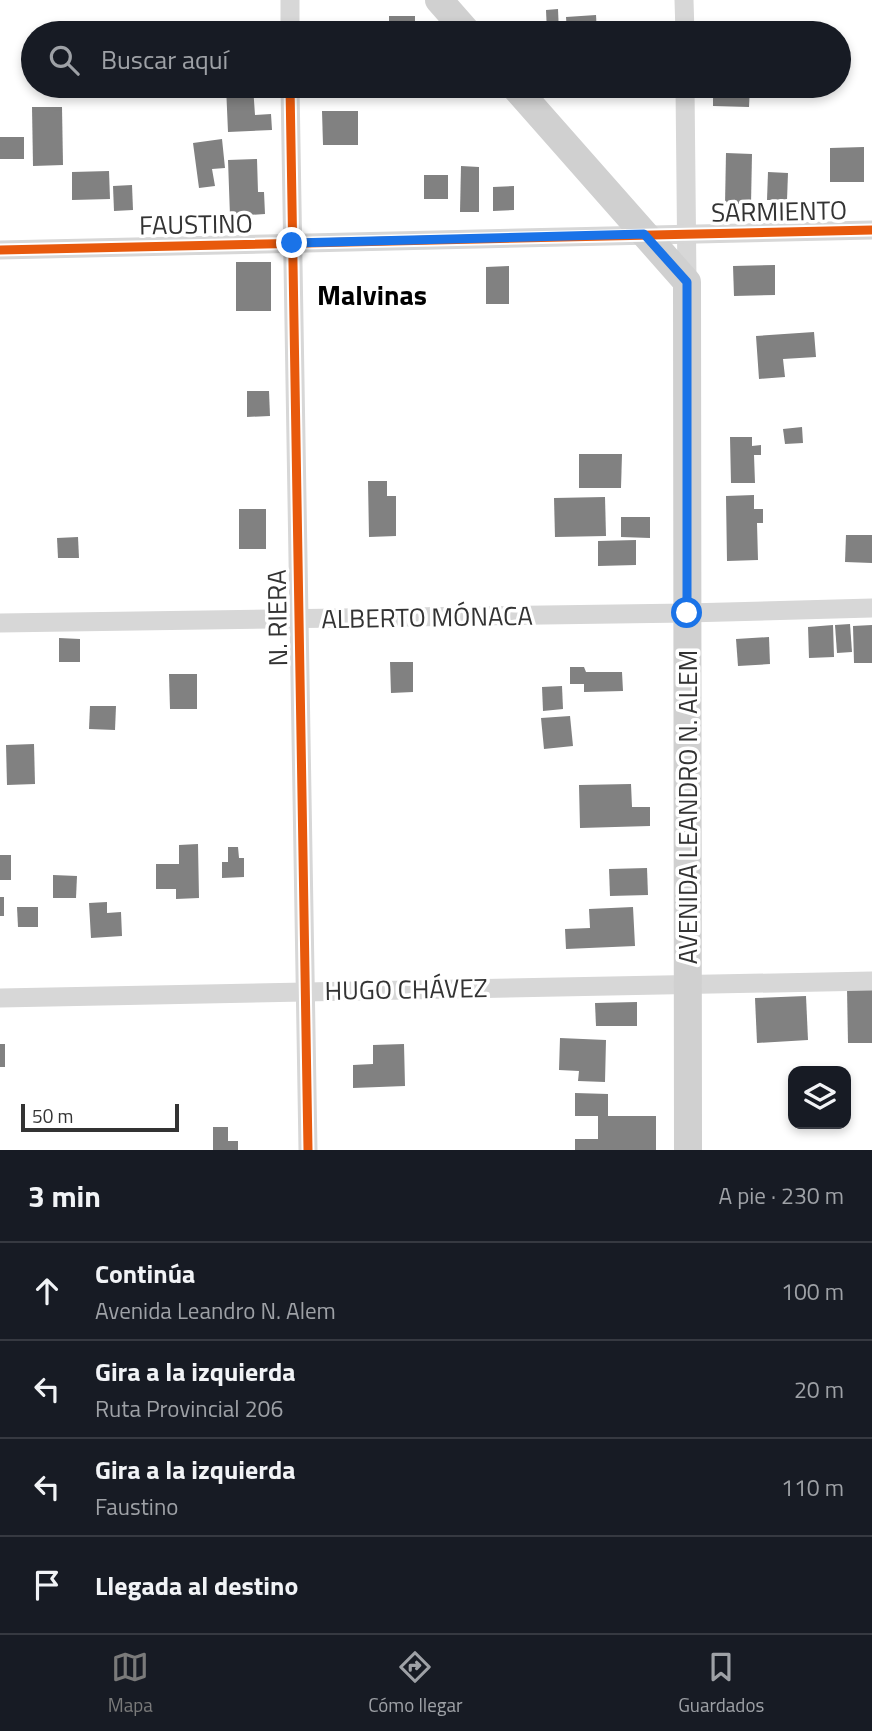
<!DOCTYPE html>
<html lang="es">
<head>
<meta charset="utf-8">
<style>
	body { margin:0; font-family:"Titillium Web",sans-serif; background:#242831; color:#f1f3f6 }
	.controls { position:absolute; right:21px; bottom:21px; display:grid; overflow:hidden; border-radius:14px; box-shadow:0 4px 10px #0003 }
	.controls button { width:63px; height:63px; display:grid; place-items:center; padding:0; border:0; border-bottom:2px solid #363941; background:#171b24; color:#f1f3f6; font:35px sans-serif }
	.scale { position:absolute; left:21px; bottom:18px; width:158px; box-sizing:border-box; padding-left:7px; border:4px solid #333; border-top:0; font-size:19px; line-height:24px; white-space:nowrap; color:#333; -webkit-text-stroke:5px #fff; paint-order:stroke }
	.stop { position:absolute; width:21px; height:21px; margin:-16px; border:5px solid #1a73e8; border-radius:50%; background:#fff }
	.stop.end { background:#1a73e8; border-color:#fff; box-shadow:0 2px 7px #0008 }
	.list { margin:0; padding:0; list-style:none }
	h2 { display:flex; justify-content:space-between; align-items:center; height:91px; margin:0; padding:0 28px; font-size:30px }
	h2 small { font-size:23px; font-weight:400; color:#9ea1a6 }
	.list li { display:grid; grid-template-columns:46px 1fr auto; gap:21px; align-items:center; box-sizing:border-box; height:98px; padding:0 28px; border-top:2px solid #363941 }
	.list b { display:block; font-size:26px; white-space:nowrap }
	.list p { margin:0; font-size:23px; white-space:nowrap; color:#9ea1a6 }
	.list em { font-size:23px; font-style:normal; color:#9ea1a6 }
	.icon { flex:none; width:38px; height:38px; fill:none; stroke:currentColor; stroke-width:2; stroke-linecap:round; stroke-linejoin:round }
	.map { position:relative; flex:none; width:872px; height:1150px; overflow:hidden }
	.search { position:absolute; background:#171b24; box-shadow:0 4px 10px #0003; left:21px; right:21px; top:21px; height:77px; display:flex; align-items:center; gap:18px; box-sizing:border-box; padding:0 24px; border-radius:38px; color:#9ea1a6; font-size:26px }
	.sheet { height:483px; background:#171b24 }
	nav { display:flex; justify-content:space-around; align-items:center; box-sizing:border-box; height:98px; border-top:2px solid #363941; background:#171b24; font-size:19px; color:#9ea1a6 }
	nav a { display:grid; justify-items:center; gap:4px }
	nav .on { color:#7a7a7a }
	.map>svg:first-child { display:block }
	.building { fill:#818181 }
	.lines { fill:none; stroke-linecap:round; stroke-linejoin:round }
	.minor { stroke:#d7d7d7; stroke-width:19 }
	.secondary { stroke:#d0d0d0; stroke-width:28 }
	.cycleway-casing { stroke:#fff; stroke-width:13 }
	.cycleway { stroke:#e8590c; stroke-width:9 }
	.route { stroke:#1a73e8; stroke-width:9 }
	.labels { text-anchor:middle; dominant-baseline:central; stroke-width:7; stroke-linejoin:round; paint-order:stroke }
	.street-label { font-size:26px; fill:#333; stroke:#fff }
	.neighbourhood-label { font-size:28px; font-weight:bold; fill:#000; stroke:#fff }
</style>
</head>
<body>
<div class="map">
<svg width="872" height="1150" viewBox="0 0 872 1150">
	<rect width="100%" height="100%" fill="#fff"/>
	<g class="building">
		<path d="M 558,9 L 559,33 L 547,33 L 546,10 Z"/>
		<path d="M 596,15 L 597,33 L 567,33 L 566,17 Z"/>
		<rect x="389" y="16" width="26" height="17"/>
		<path d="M 764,22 L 795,23 L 794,33 L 764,33 Z"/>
		<path d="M 226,86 L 253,86 L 255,115 L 271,114 L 272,130 L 228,132 Z"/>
		<path d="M 713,86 L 750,86 L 749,107 L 713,106 Z"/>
		<path d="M 32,107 L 62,107 L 63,165 L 33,166 Z"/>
		<path d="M 322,111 L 358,111 L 358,145 L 323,145 Z"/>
		<rect x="0" y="137" width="24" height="22"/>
		<path d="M 222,139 L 225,168 L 212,169 L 215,186 L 199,188 L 193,143 Z"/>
		<path d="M 864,147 L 864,182 L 830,182 L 830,148 Z"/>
		<path d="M 726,153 L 752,154 L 751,204 L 725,204 Z"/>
		<path d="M 257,159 L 258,192 L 264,192 L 265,214 L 230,216 L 228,160 Z"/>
		<path d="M 461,166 L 479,167 L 479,212 L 460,212 Z"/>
		<path d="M 109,171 L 110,199 L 72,200 L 72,172 Z"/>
		<path d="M 768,172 L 788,173 L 787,200 L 767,200 Z"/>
		<rect x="424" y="175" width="24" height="24"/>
		<path d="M 132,185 L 133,210 L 114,211 L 113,186 Z"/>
		<path d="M 514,186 L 514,210 L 493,211 L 493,187 Z"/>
		<rect x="236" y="262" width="35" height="49"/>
		<path d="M 775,265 L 775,295 L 734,296 L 733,266 Z"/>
		<path d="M 509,266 L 509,304 L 486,304 L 486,267 Z"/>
		<path d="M 814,332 L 816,357 L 783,359 L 785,377 L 759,379 L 756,336 Z"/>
		<path d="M 247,391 L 269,391 L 270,416 L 247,417 Z"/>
		<path d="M 802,427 L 803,443 L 785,444 L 783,429 Z"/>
		<path d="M 730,437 L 752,437 L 752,446 L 761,445 L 761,455 L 754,455 L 755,483 L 731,483 Z"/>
		<path d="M 579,454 L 622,454 L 621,488 L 579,488 Z"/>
		<path d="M 368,481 L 387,481 L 387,496 L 396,496 L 396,536 L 369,537 Z"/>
		<path d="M 754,495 L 754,509 L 763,509 L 763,523 L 757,523 L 758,560 L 727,561 L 726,496 Z"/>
		<path d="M 605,497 L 606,536 L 555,537 L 554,498 Z"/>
		<rect x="239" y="509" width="27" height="40"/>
		<path d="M 621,517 L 650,517 L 650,538 L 621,537 Z"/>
		<path d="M 846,535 L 872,535 L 872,563 L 845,562 Z"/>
		<path d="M 78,537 L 79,558 L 58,558 L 57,538 Z"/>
		<path d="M 636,540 L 636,565 L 598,566 L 598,541 Z"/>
		<path d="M 850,624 L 852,652 L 837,653 L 835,625 Z"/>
		<path d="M 833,625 L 834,657 L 809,658 L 808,627 Z"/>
		<path d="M 872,625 L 872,663 L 854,663 L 853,626 Z"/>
		<path d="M 769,637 L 770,664 L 738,666 L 736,639 Z"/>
		<path d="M 59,638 L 80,639 L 80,662 L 59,662 Z"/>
		<path d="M 390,662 L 413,662 L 413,692 L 391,693 Z"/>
		<path d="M 570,667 L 584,667 L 586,672 L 622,672 L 623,691 L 584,692 L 584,684 L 570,684 Z"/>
		<path d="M 169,674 L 197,674 L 197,709 L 170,709 Z"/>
		<path d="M 562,686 L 563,709 L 543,711 L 542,687 Z"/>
		<path d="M 90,706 L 116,706 L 115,730 L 89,729 Z"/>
		<path d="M 570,716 L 573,746 L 544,749 L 541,718 Z"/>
		<path d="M 34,744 L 35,784 L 7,785 L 6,745 Z"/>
		<path d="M 631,784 L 632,807 L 650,807 L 650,826 L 580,828 L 579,785 Z"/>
		<path d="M 198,844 L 199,898 L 176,899 L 176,889 L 156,889 L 156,864 L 179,864 L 179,845 Z"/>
		<path d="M 228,847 L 238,847 L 239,858 L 244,858 L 244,877 L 222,878 L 222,862 L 228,862 Z"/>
		<rect x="0" y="855" width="11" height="25"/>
		<path d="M 647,868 L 648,895 L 610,896 L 609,869 Z"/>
		<path d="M 53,875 L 77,876 L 76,898 L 53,898 Z"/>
		<rect x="0" y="897" width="4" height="19"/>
		<path d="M 107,902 L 107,913 L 121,912 L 122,936 L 91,938 L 89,903 Z"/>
		<path d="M 17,907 L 38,907 L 38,927 L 18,927 Z"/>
		<path d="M 633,907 L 635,946 L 566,949 L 565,929 L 590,928 L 589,909 Z"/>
		<path d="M 872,987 L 872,1043 L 848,1043 L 847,988 Z"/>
		<path d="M 806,996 L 808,1040 L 757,1043 L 755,998 Z"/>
		<path d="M 637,1002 L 637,1026 L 596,1026 L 595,1003 Z"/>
		<path d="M 560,1038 L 606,1040 L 605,1082 L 578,1081 L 579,1071 L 559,1070 Z"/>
		<rect x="0" y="1044" width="5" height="23"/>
		<path d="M 404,1044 L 405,1086 L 353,1088 L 353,1065 L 373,1064 L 373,1045 Z"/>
		<path d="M 575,1093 L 608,1094 L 608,1116 L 656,1116 L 656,1150 L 575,1150 L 575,1139 L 598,1139 L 598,1116 L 575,1116 Z"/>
		<path d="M 213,1127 L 228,1127 L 228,1141 L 238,1141 L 238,1150 L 213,1150 Z"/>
	</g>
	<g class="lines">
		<g class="minor">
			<path d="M 290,0 L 290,33"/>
			<path d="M 684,0 L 685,33"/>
			<path d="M 290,86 L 308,1150"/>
			<path d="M 685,86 L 687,282"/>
			<path d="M 0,250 L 872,230"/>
			<path d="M 0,623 L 687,613 L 872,608"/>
			<path d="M 0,998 L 872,981"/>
		</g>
		<g class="secondary">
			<path d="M 439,0 L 468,33"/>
			<path d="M 514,86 L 687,282 L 688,1150"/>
		</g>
		<defs>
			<g id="cycleway">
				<path d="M 290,86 L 308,1150"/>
				<path d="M 0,250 L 872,230"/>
			</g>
		</defs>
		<use href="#cycleway" class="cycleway-casing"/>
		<use href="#cycleway" class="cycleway"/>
	</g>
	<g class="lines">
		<path class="route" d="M 292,243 L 644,234 L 687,282 L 687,613"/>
	</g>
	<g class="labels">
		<g class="street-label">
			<text transform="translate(779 211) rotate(-1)">SARMIENTO</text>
			<text transform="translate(196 224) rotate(-1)">FAUSTINO</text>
			<text transform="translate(427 617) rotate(-1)">ALBERTO MÓNACA</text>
			<text transform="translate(277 618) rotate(-91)">N. RIERA</text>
			<text transform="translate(687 807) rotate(-90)">AVENIDA LEANDRO N. ALEM</text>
			<text transform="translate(406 989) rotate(-1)">HUGO CHÁVEZ</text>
		</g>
		<g class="neighbourhood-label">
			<text x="372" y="294">Malvinas</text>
		</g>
	</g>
</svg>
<div class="controls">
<button><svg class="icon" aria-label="layers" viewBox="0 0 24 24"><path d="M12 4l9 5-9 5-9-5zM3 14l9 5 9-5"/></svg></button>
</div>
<div class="scale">50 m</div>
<div class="stop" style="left:687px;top:613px"></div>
<div class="stop end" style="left:292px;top:243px"></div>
<div class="search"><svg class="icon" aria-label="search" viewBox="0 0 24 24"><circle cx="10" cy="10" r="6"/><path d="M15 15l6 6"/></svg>Buscar aquí</div>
</div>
<section class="sheet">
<h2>3 min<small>A pie · 230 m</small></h2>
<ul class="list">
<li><svg class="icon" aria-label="ahead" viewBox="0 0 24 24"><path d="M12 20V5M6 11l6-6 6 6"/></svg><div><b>Continúa</b><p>Avenida Leandro N. Alem</p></div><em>100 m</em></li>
<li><svg class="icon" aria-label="left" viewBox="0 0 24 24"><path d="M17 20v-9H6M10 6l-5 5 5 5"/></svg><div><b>Gira a la izquierda</b><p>Ruta Provincial 206</p></div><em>20 m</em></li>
<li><svg class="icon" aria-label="left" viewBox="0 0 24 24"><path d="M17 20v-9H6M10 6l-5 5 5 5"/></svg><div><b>Gira a la izquierda</b><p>Faustino</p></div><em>110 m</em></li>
<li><svg class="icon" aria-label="arrive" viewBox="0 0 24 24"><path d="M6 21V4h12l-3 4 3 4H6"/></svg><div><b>Llegada al destino</b></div></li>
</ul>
</section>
<nav>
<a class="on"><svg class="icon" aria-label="map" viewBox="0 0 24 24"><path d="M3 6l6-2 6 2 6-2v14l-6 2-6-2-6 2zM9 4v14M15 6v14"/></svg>Mapa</a>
<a><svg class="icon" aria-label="directions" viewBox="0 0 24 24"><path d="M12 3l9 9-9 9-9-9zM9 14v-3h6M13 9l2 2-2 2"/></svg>Cómo llegar</a>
<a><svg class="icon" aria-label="saved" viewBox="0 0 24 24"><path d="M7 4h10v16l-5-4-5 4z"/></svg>Guardados</a>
</nav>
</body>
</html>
